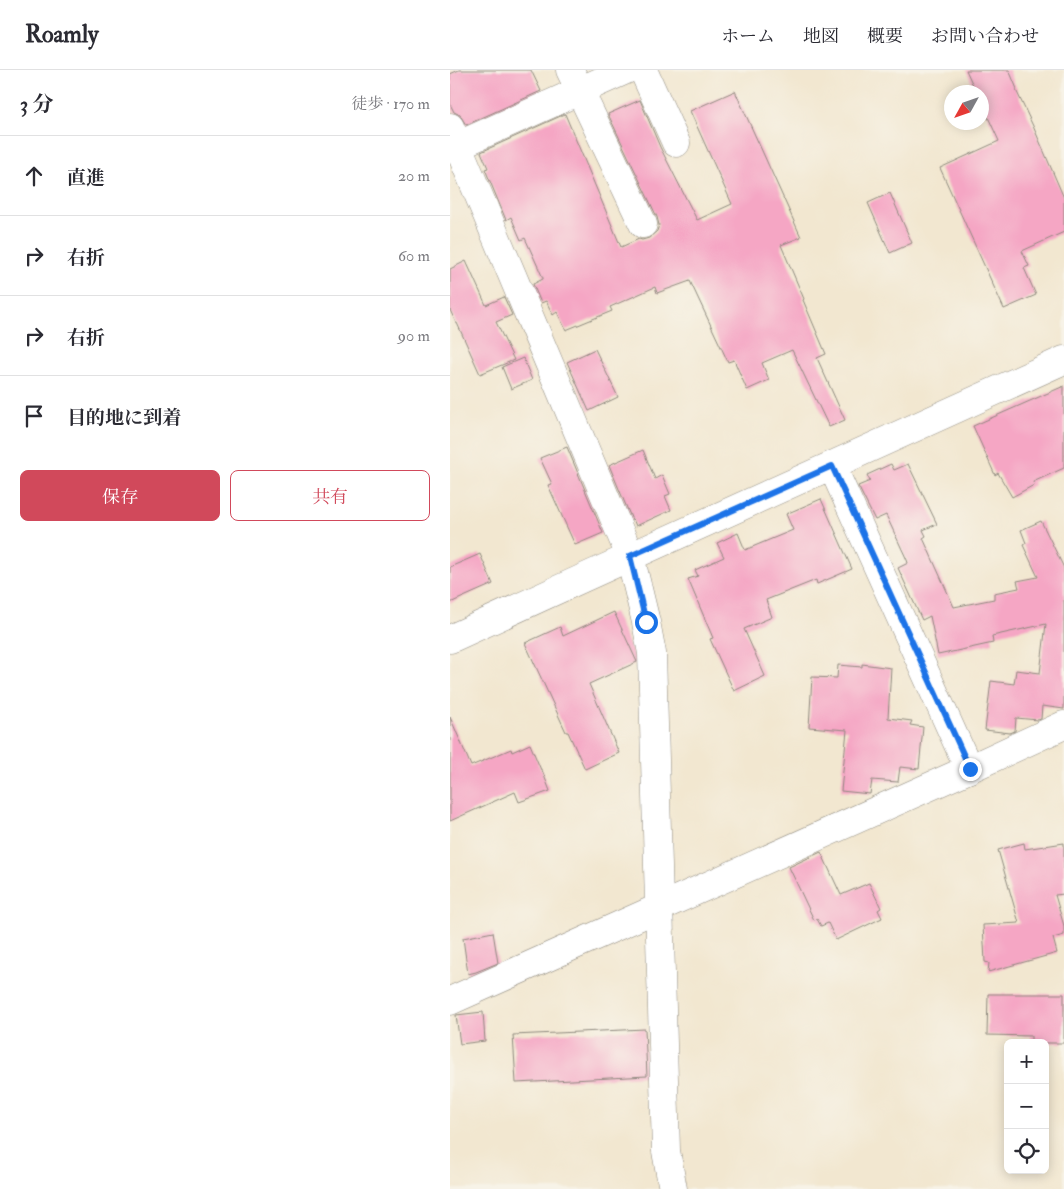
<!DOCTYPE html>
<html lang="ja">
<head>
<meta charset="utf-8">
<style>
	body { margin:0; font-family:"IM FELL Double Pica","Noto Serif JP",serif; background:#f2f2f3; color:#2b2b33 }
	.controls { position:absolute; right:15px; bottom:15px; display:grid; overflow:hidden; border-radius:8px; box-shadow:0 2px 12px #0003 }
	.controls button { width:45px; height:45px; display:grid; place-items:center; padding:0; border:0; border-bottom:1px solid #e1e1e2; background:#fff; color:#2b2b33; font:25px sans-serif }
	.compass { position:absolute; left:494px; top:15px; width:45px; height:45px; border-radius:50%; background:#fff; box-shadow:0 2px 12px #0003; rotate:230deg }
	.stop { position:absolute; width:15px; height:15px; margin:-11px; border:4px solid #1a73e8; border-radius:50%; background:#fff }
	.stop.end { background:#1a73e8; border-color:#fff; box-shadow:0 1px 5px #0008 }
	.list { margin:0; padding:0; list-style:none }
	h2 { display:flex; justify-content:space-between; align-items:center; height:65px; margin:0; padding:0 20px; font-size:21px }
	h2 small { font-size:16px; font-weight:400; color:#7c7c81 }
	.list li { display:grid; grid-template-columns:32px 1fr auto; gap:15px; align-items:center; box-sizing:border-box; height:80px; padding:0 20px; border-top:1px solid #e1e1e2 }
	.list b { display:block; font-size:19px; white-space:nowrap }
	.list em { font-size:16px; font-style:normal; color:#7c7c81 }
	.actions { display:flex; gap:10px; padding:15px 20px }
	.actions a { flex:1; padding:11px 0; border:1px solid #d1495b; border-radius:8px; text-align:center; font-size:18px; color:#d1495b }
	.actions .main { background:#d1495b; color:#fff }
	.icon { flex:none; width:28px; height:28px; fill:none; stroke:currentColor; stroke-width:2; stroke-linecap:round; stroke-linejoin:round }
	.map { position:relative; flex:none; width:614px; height:1119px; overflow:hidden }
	header { display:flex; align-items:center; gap:30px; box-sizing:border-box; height:70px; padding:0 25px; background:#fff; border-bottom:1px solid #e1e1e2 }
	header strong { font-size:24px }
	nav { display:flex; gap:28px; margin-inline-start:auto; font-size:18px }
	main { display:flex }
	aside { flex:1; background:#fff }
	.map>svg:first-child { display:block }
	.building { fill:#f5a6c4 }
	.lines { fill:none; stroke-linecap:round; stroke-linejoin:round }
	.minor-casing { stroke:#8e897e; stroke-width:29 }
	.tertiary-casing { stroke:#8e897e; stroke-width:29 }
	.minor { stroke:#fff; stroke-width:28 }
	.tertiary { stroke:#fff; stroke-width:28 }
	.route { stroke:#1a73e8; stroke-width:6 }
</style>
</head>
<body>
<header>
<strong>Roamly</strong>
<nav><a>ホーム</a><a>地図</a><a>概要</a><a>お問い合わせ</a></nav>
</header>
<main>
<aside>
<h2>3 分<small>徒歩 · 170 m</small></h2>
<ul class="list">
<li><svg class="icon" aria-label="ahead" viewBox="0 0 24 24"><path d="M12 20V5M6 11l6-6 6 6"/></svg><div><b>直進</b></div><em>20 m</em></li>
<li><svg class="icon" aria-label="right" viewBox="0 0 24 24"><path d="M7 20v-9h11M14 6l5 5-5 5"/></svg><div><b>右折</b></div><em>60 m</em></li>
<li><svg class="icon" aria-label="right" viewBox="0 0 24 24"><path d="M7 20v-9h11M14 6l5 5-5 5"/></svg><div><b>右折</b></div><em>90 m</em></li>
<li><svg class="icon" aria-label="arrive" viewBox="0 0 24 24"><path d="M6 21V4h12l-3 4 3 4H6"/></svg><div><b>目的地に到着</b></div></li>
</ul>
<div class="actions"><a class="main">保存</a><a>共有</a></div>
</aside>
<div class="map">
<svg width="614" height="1119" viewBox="0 0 614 1119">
	<rect width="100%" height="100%" fill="#f7f3e8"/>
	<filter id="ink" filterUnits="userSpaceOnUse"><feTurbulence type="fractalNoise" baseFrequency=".02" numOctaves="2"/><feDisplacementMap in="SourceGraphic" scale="10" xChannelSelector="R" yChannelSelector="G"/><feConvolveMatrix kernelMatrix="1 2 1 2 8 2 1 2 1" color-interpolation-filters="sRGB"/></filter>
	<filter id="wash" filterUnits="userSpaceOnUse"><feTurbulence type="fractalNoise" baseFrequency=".0096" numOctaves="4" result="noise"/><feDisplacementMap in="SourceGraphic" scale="20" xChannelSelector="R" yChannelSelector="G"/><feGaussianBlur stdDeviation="1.12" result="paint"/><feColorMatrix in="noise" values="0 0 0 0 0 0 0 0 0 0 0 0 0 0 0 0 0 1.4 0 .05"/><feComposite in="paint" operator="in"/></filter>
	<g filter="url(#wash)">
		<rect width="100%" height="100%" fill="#f2e7d0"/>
		<g id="blocks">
			<g class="building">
				<path d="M 9,0 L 81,0 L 91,21 L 16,55 L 10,45 L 4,42 L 0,34 L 0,4 Z"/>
				<path d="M 516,0 L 559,0 L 567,19 L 566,20 L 583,56 L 614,128 L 614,162 L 572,181 L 579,196 L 574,198 L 586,225 L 554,239 L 490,98 L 549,71 L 532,34 L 532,22 L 526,22 Z"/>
				<path d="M 285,21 L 351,167 L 331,175 L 354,229 L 353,230 L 376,284 L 367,288 L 395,350 L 379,357 L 342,280 L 312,293 L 319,310 L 297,320 L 284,290 L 278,292 L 240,211 L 207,223 L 205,217 L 160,237 L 162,241 L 116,260 L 107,242 L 103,245 L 96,231 L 91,233 L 83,214 L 93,209 L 93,208 L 75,168 L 71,170 L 61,147 L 56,150 L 35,99 L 38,98 L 31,82 L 115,44 L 171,177 L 189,169 L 192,170 L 199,168 L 207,161 L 209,155 L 207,147 L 158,44 L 190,30 L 210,77 L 247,150 L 282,134 L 240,41 Z"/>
				<path d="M 440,123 L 462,173 L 440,183 L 418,133 Z"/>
				<path d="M 16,191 L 36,235 L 54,227 L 62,245 L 46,252 L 64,290 L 30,304 L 7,253 L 6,253 L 0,240 L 0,199 Z"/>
				<path d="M 145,279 L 168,327 L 139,341 L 117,292 Z"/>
				<path d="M 73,288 L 82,310 L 61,319 L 52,297 Z"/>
				<path d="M 614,316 L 614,398 L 583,412 L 584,415 L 562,427 L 548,403 L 545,405 L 523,356 Z"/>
				<path d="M 117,377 L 153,463 L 125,475 L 98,415 L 102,414 L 90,388 Z"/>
				<path d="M 193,380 L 205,409 L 212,405 L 220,424 L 215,426 L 221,440 L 186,456 L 183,449 L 182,450 L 159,395 Z"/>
				<path d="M 441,394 L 444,400 L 458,394 L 487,454 L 473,460 L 476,466 L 473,468 L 504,537 L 544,529 L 544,523 L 569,518 L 567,511 L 588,507 L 573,475 L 576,473 L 571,460 L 591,451 L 614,498 L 614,639 L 592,636 L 591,649 L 588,650 L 566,648 L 565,661 L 560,663 L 535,660 L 541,611 L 564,614 L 566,600 L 590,603 L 596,554 L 542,566 L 543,573 L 488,585 L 480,546 L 472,550 L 448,498 L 458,493 L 457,490 L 436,445 L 425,450 L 408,416 L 420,411 L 417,405 Z"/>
				<path d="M 371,429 L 402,499 L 367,514 L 366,510 L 316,530 L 322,547 L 294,559 L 315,606 L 284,621 L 260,569 L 263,568 L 238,509 L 248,506 L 245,500 L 274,487 L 267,473 L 288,463 L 295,480 L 343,460 L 336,444 Z"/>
				<path d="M 30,484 L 43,514 L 0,533 L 0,497 Z"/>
				<path d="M 164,542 L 187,592 L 139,614 L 169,683 L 135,699 L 118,662 L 116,662 L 75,573 L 110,557 L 113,566 Z"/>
				<path d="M 412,594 L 441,598 L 438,648 L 462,651 L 460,655 L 473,657 L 469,699 L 450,697 L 448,712 L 422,710 L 420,724 L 391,721 L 397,660 L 359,657 L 362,607 L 387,608 L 388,595 L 412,597 Z"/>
				<path d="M 0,647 L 21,696 L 61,679 L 62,682 L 80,674 L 91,700 L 92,700 L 100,721 L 69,732 L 65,722 L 0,751 Z"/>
				<path d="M 574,773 L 575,779 L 614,773 L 614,824 L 605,825 L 614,856 L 614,865 L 603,868 L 607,883 L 538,902 L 539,893 L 535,892 L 533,855 L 569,853 L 548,780 Z"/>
				<path d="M 371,782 L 391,825 L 419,813 L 431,838 L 428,840 L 432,848 L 386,870 L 378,853 L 371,856 L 367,849 L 364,850 L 339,797 Z"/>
				<path d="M 43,862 L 48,893 L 26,902 L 18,904 L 13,868 Z"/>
				<path d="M 538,924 L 614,924 L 614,973 L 581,973 L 581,966 L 537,965 Z"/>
				<path d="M 33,942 L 35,971 L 10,974 L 6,945 Z"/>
				<path d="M 195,959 L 197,1006 L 66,1013 L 63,965 Z"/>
			</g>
		</g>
	</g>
	<g filter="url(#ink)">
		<use href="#blocks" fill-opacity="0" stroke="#8e897e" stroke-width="1"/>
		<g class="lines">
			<defs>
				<g id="minor">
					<path d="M 120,0 L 193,154"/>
					<path d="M 193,0 L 226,73"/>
					<path d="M 0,57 L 180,486 L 196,552 L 202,583 L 216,1081 L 223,1119"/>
					<path d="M 0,79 L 176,0"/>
					<path d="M 382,396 L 519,699"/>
					<path d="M 0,931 L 519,699 L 614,655"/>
				</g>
				<path id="tertiary" d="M 0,569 C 204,475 409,384 614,290"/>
			</defs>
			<use href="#minor" class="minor-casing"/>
			<use href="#tertiary" class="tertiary-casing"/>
			<use href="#minor" class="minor"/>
			<use href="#tertiary" class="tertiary"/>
		</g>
	</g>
	<g class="lines" filter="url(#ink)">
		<path class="route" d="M 196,552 L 180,486 L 382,396 L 520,699"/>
	</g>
</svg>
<div class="controls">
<button>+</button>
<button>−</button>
<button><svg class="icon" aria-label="locate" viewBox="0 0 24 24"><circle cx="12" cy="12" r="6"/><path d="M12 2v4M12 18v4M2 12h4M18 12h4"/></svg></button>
</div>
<svg class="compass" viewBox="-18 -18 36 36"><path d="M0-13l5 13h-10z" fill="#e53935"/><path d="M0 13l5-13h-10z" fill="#7c7c81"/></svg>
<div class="stop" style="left:196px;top:552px"></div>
<div class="stop end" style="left:520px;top:699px"></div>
</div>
</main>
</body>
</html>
